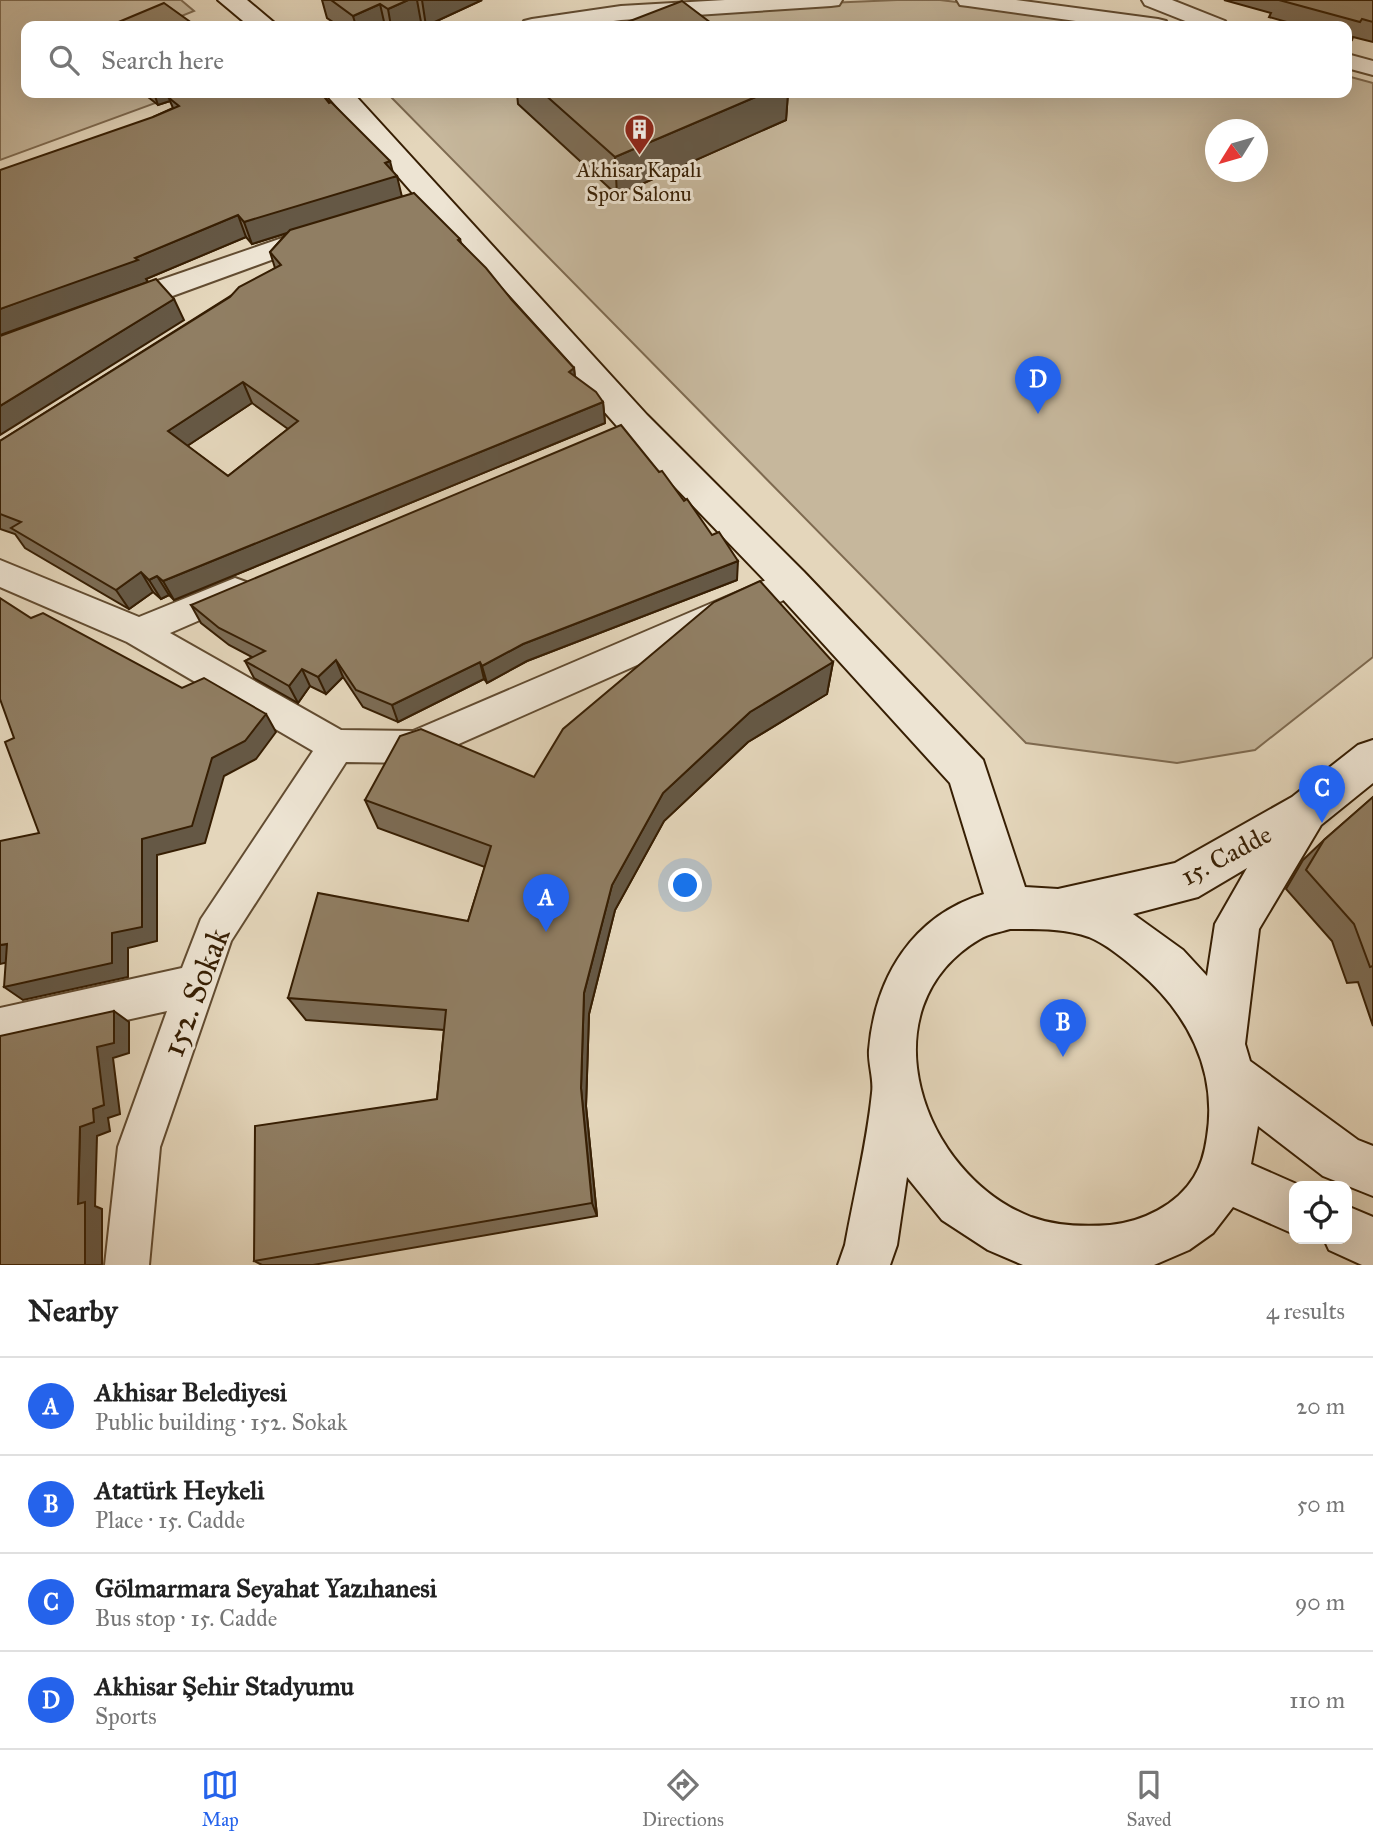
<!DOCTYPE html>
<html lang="en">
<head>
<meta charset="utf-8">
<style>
	body { margin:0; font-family:"IM FELL Great Primer",serif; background:#f6f6f6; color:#222 }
	.controls { position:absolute; right:21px; bottom:21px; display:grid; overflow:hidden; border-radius:14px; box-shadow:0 7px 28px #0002 }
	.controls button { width:63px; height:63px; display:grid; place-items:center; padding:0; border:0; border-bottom:2px solid #e0e0e0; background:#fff; color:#222; font:35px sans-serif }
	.compass { position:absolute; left:1205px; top:119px; width:63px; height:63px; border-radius:50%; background:#fff; box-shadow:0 7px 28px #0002; rotate:233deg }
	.you { position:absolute; left:686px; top:886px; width:24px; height:24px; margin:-18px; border:5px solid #fff; border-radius:50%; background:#1a73e8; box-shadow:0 0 0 10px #1a73e833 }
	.badge { display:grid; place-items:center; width:46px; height:46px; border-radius:50%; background:#2563eb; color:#fff; font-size:23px; font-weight:700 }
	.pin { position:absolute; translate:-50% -58px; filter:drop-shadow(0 2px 4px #0008) }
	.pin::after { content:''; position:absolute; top:37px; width:24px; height:21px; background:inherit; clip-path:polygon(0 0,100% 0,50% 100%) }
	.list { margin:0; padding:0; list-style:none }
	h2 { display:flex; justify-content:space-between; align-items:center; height:91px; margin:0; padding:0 28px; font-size:30px }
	h2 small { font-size:23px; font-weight:400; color:#767676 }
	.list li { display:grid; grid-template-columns:46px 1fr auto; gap:21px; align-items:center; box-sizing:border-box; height:98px; padding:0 28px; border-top:2px solid #e0e0e0 }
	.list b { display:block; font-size:26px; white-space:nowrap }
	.list p { margin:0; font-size:23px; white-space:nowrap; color:#767676 }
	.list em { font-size:23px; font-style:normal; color:#767676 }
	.icon { flex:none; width:38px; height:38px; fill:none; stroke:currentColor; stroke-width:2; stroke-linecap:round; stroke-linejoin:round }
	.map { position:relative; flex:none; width:1373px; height:1265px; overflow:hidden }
	.search { position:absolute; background:#fff; box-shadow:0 7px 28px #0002; left:21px; right:21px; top:21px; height:77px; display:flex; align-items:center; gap:18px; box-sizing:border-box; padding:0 24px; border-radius:14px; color:#767676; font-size:26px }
	.sheet { height:483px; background:#fff }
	nav { display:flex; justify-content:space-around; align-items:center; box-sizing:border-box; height:98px; border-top:2px solid #e0e0e0; background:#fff; font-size:19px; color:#767676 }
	nav a { display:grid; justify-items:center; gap:4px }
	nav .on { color:#2563eb }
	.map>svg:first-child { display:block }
	.green { fill:#c6b79c; stroke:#7e6a50; stroke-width:2; fill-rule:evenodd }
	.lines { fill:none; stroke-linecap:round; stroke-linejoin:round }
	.street-casing { stroke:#624c31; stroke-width:4 }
	.secondary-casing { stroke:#361e03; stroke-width:4 }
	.street { fill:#ede4d3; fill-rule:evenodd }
	.secondary { fill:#ede4d3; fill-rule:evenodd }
	.wall { fill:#7c6c55; stroke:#361e03; stroke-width:2; fill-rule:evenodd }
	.shaded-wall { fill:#655845; stroke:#361e03; stroke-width:2 }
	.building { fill:#907e63; stroke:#361e03; stroke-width:2; fill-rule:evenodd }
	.labels { text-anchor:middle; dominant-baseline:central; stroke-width:6; stroke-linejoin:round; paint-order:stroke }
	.far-poi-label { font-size:21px; fill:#361e03; stroke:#ede4d3 }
	.street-label { font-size:26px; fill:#361e03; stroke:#ede4d3 }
	.near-street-label { font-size:32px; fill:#361e03; stroke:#ede4d3 }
</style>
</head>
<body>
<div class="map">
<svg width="1373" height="1265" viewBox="0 0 1373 1265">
	<rect width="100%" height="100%" fill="#e4d6bb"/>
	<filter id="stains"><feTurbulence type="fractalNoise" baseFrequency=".00286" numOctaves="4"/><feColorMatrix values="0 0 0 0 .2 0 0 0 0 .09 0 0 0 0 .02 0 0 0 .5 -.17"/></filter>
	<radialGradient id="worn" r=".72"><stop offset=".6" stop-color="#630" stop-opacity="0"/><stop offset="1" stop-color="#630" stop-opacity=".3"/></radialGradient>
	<g class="green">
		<path d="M 0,0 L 181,0 L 194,11 L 157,26 L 26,26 L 26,93 L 152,93 L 161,101 L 0,160 Z"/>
		<path d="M 897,0 L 940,0 L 1156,26 L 602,26 L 687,9 Z"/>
		<path d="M 1347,76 L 1373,83 L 1373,657 L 1255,750 L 1177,763 L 1026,743 L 387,93 L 1347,93 ZM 1216,130 L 1258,130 L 1258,172 L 1216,172 Z"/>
	</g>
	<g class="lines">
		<defs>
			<g id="street">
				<path d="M 725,0 L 842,0 L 839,5 L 831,6 L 621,20 L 576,26 L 521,26 L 524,21 L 532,19 L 621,6 Z"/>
				<path d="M 957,0 L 1016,0 L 1158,19 L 1166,21 L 1169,26 L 1112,26 L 968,6 L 960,5 Z"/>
				<path d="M 1142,0 L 1172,0 L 1225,21 L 1228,26 L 1198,26 L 1145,5 Z"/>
				<path d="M 1347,54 L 1373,61 L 1373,75 L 1347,68 Z"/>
				<path d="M 317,226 L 326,228 L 330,234 L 326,240 L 134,310 L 124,312 L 114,310 L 110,303 L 114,296 Z"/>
				<path d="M 0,560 L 139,617 L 235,578 L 246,582 L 251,591 L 246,600 L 170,633 L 341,730 L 413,731 L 780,574 L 791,570 L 802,574 L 807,583 L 802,592 L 427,758 L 415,763 L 346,762 L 231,941 L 160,1147 L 149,1265 L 105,1265 L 118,1147 L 167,1011 L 0,1048 L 0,1008 L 182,968 L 201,919 L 313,751 L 127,642 L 0,587 Z"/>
			</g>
			<g id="secondary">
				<path d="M 218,0 L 247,0 L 278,26 L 249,26 Z"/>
				<path d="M 325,93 L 353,93 L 647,415 L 804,572 L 983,760 L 1025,887 L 1058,889 L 1175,863 L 1292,797 L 1358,745 L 1373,740 L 1373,783 L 1321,825 L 1259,929 L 1245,1044 L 1250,1061 L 1358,1140 L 1373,1146 L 1373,1196 L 1323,1176 L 1258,1126 L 1251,1164 L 1301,1186 L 1294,1186 L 1294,1234 L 1233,1207 L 1213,1233 L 1189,1250 L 1154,1265 L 1023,1265 L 988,1250 L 942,1220 L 907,1177 L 897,1245 L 890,1265 L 838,1265 L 845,1245 C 854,1195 867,1143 872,1093 C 874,1079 868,1064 869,1050 C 875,978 912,916 984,894 L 950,783 L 778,594 L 623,433 ZM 1247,868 L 1215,924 L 1207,976 L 1183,950 L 1133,914 L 1198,897 ZM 1010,929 C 1036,929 1064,928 1089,937 C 1106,944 1123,958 1137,970 C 1187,1012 1218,1070 1207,1137 C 1205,1151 1202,1164 1194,1177 C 1177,1205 1142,1222 1110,1225 C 1083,1227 1056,1226 1031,1217 C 922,1175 863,1008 980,939 C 988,934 1000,932 1010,929 Z"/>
				<path d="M 1347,1206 L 1373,1217 L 1373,1265 L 1362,1265 L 1329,1250 L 1324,1239 L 1347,1239 Z"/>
			</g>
		</defs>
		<use href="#street" class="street-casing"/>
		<use href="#secondary" class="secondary-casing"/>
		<use href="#street" class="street"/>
		<use href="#secondary" class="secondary"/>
	</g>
	<g class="wall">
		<path d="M 322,0 L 482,0 L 426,26 L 421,22 L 411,26 L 339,26 L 327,18 Z"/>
		<path d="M 1224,0 L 1373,0 L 1373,42 L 1353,37 L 1352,40 L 1347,39 L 1347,26 L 1301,26 L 1269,17 L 1271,13 Z"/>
		<path d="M 143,93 L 321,93 L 392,171 L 402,197 L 460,239 L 461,243 L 574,368 L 575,377 L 603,402 L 605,423 L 174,600 L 169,595 L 161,599 L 153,592 L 129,609 L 25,548 L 15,534 L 0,529 L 0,441 L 275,268 L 270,252 L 287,233 L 252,244 L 246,237 L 146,279 L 148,282 L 0,335 L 153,117 L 173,108 L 170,101 L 158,105 ZM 252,403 L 288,429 L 228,476 L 187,446 Z"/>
		<path d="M 517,93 L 788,93 L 786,120 L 617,195 L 518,104 Z"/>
		<path d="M 737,580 L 527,661 L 487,683 L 484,679 L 398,722 L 363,707 L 343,677 L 326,694 L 310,686 L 298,703 L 254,678 L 245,661 L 252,657 L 229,645 L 201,623 L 191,605 Z"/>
		<path d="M 833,662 L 827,694 L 748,742 L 664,821 L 615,910 L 589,1014 L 586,1106 L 597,1216 L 313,1265 L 262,1265 L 254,1261 L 437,1099 L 444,1030 L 306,1020 L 288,998 L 468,921 L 485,867 L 378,828 L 365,800 L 534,777 Z"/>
		<path d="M 1373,797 L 1373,1026 L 1358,982 L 1347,983 L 1332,941 L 1286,889 L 1303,860 L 1324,840 Z"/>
	</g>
	<g class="shaded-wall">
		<path d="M 408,0 L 417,0 L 421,22 L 411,26 L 391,26 L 388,9 Z"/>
		<path d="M 422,0 L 482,0 L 426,26 Z"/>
		<path d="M 380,4 L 385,26 L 356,26 L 353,16 Z"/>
		<path d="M 154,93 L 192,93 L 169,98 L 170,101 L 158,105 Z"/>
		<path d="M 765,93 L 788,93 L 786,120 L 617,195 L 615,157 Z"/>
		<path d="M 390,161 L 394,177 L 397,176 L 402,197 L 252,244 L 244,222 Z"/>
		<path d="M 238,215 L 246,237 L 146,279 L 148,282 L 0,335 L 0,309 L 135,258 Z"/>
		<path d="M 174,299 L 184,320 L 0,435 L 0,406 Z"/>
		<path d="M 574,368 L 576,389 L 569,372 Z"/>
		<path d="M 243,382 L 252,403 L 178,452 L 168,431 Z"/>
		<path d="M 603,402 L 605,423 L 174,600 L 163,581 Z"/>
		<path d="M 738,561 L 737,580 L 527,661 L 487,683 L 482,666 L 523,644 Z"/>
		<path d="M 141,572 L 153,592 L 129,609 L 116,590 Z"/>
		<path d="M 157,576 L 169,595 L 161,599 L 149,580 Z"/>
		<path d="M 336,660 L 343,677 L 326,694 L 318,677 Z"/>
		<path d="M 480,662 L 484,679 L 398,722 L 392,705 Z"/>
		<path d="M 833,662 L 827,694 L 748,742 L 664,821 L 615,910 L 589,1014 L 586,1106 L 597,1216 L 592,1203 L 581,1088 L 584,993 L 612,885 L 663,793 L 750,712 Z"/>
		<path d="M 302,669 L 310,686 L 298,703 L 289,686 Z"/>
		<path d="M 266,714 L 276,732 L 256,759 L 224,776 L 205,843 L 157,855 L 157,941 L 128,948 L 128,977 L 23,1000 L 4,987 L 112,933 L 142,839 L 212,758 Z"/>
		<path d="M 7,944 L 26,958 L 0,964 L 0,945 Z"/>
		<path d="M 114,1011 L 129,1022 L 129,1053 L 113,1058 L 120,1114 L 108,1118 L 110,1131 L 97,1136 L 95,1206 L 102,1209 L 102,1265 L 85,1265 L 78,1204 L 80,1127 L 93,1109 L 97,1047 Z"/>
	</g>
	<g class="building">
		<path d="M 331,0 L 408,0 L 388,9 L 380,4 L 353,16 Z"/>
		<path d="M 1279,0 L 1373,0 L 1373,22 L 1362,19 L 1360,22 Z"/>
		<path d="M 682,1 L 715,26 L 617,26 Z"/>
		<path d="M 164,3 L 196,26 L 109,26 Z"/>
		<path d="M 182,93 L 321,93 L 329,103 L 331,102 L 390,161 L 385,163 L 397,176 L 244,222 L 238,215 L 135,258 L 138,260 L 0,309 L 0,170 L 153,117 L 179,106 L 169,98 Z"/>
		<path d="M 543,93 L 765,93 L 615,157 Z"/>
		<path d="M 414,193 L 460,239 L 458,240 L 486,268 L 511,299 L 574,368 L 569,372 L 596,392 L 603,402 L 163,581 L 157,576 L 149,580 L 141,572 L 116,590 L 11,528 L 21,522 L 0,514 L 0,441 L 230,297 L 239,287 L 281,265 L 270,252 L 290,230 ZM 243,382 L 298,421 L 228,476 L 168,431 Z"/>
		<path d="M 156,279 L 174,299 L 0,406 L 0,336 Z"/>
		<path d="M 621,425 L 659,472 L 662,471 L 684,501 L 687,499 L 712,535 L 719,532 L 738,561 L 523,644 L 482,666 L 480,662 L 392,705 L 356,690 L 336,660 L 318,677 L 302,669 L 289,686 L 245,661 L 265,651 L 219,628 L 191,605 Z"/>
		<path d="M 760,581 L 833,662 L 750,712 L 663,793 L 612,885 L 584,993 L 581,1088 L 592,1203 L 254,1261 L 255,1126 L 437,1099 L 446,1010 L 288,998 L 318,893 L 468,921 L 491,846 L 365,800 L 400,736 L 421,729 L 534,777 L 563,729 L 714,602 Z"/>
		<path d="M 0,598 L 31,618 L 43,613 L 182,688 L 204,678 L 266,714 L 245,741 L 212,758 L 192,826 L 142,839 L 142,927 L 112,933 L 112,963 L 4,987 L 7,944 L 0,945 L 0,841 L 39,833 L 5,742 L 14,738 L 0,699 Z"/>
		<path d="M 1373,797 L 1373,966 L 1370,967 L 1354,924 L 1306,870 L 1324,840 Z"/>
		<path d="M 114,1011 L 114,1043 L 97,1047 L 104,1105 L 93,1109 L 94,1122 L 80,1127 L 78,1204 L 85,1202 L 85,1265 L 0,1265 L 0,1036 Z"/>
	</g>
	<defs>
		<symbol id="building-pin" viewBox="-11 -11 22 30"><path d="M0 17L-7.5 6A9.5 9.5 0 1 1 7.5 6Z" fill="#8f2418" stroke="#ede4d3"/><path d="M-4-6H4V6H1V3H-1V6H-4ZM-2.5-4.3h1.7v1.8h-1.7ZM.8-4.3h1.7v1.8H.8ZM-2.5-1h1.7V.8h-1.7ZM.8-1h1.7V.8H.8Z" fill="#fff"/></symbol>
	</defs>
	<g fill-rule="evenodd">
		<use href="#building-pin" x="622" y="112" width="35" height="47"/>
	</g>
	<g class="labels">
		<g class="far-poi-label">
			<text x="639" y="170">Akhisar Kapalı<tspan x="639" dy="24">Spor Salonu</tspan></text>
		</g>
		<g class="street-label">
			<text transform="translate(1226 855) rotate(-28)">15. Cadde</text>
		</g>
		<g class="near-street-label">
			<text transform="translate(196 992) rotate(-69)">152. Sokak</text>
		</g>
	</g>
	<rect width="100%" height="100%" filter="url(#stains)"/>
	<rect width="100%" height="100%" fill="url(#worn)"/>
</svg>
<div class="controls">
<button><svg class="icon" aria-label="locate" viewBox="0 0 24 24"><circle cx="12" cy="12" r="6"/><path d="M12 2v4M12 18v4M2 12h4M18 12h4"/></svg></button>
</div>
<svg class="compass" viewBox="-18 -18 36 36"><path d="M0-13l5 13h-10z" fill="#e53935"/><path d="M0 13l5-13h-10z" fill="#767676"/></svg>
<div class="you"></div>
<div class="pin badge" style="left:546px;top:932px">A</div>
<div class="pin badge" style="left:1063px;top:1057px">B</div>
<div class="pin badge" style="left:1322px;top:823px">C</div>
<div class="pin badge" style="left:1038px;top:414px">D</div>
<div class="search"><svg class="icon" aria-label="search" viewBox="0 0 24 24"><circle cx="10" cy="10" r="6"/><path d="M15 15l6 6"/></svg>Search here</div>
</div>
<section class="sheet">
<h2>Nearby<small>4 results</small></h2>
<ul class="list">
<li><span class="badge">A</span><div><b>Akhisar Belediyesi</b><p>Public building · 152. Sokak</p></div><em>20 m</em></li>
<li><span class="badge">B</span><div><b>Atatürk Heykeli</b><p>Place · 15. Cadde</p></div><em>50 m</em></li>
<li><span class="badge">C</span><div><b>Gölmarmara Seyahat Yazıhanesi</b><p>Bus stop · 15. Cadde</p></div><em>90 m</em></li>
<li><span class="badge">D</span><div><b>Akhisar Şehir Stadyumu</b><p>Sports</p></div><em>110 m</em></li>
</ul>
</section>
<nav>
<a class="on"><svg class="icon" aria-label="map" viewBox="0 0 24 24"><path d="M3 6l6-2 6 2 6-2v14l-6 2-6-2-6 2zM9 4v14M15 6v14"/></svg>Map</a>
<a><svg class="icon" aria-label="directions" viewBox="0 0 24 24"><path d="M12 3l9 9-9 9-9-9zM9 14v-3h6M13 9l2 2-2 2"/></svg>Directions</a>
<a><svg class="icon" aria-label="saved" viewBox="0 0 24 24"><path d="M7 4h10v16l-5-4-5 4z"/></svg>Saved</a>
</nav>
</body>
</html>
